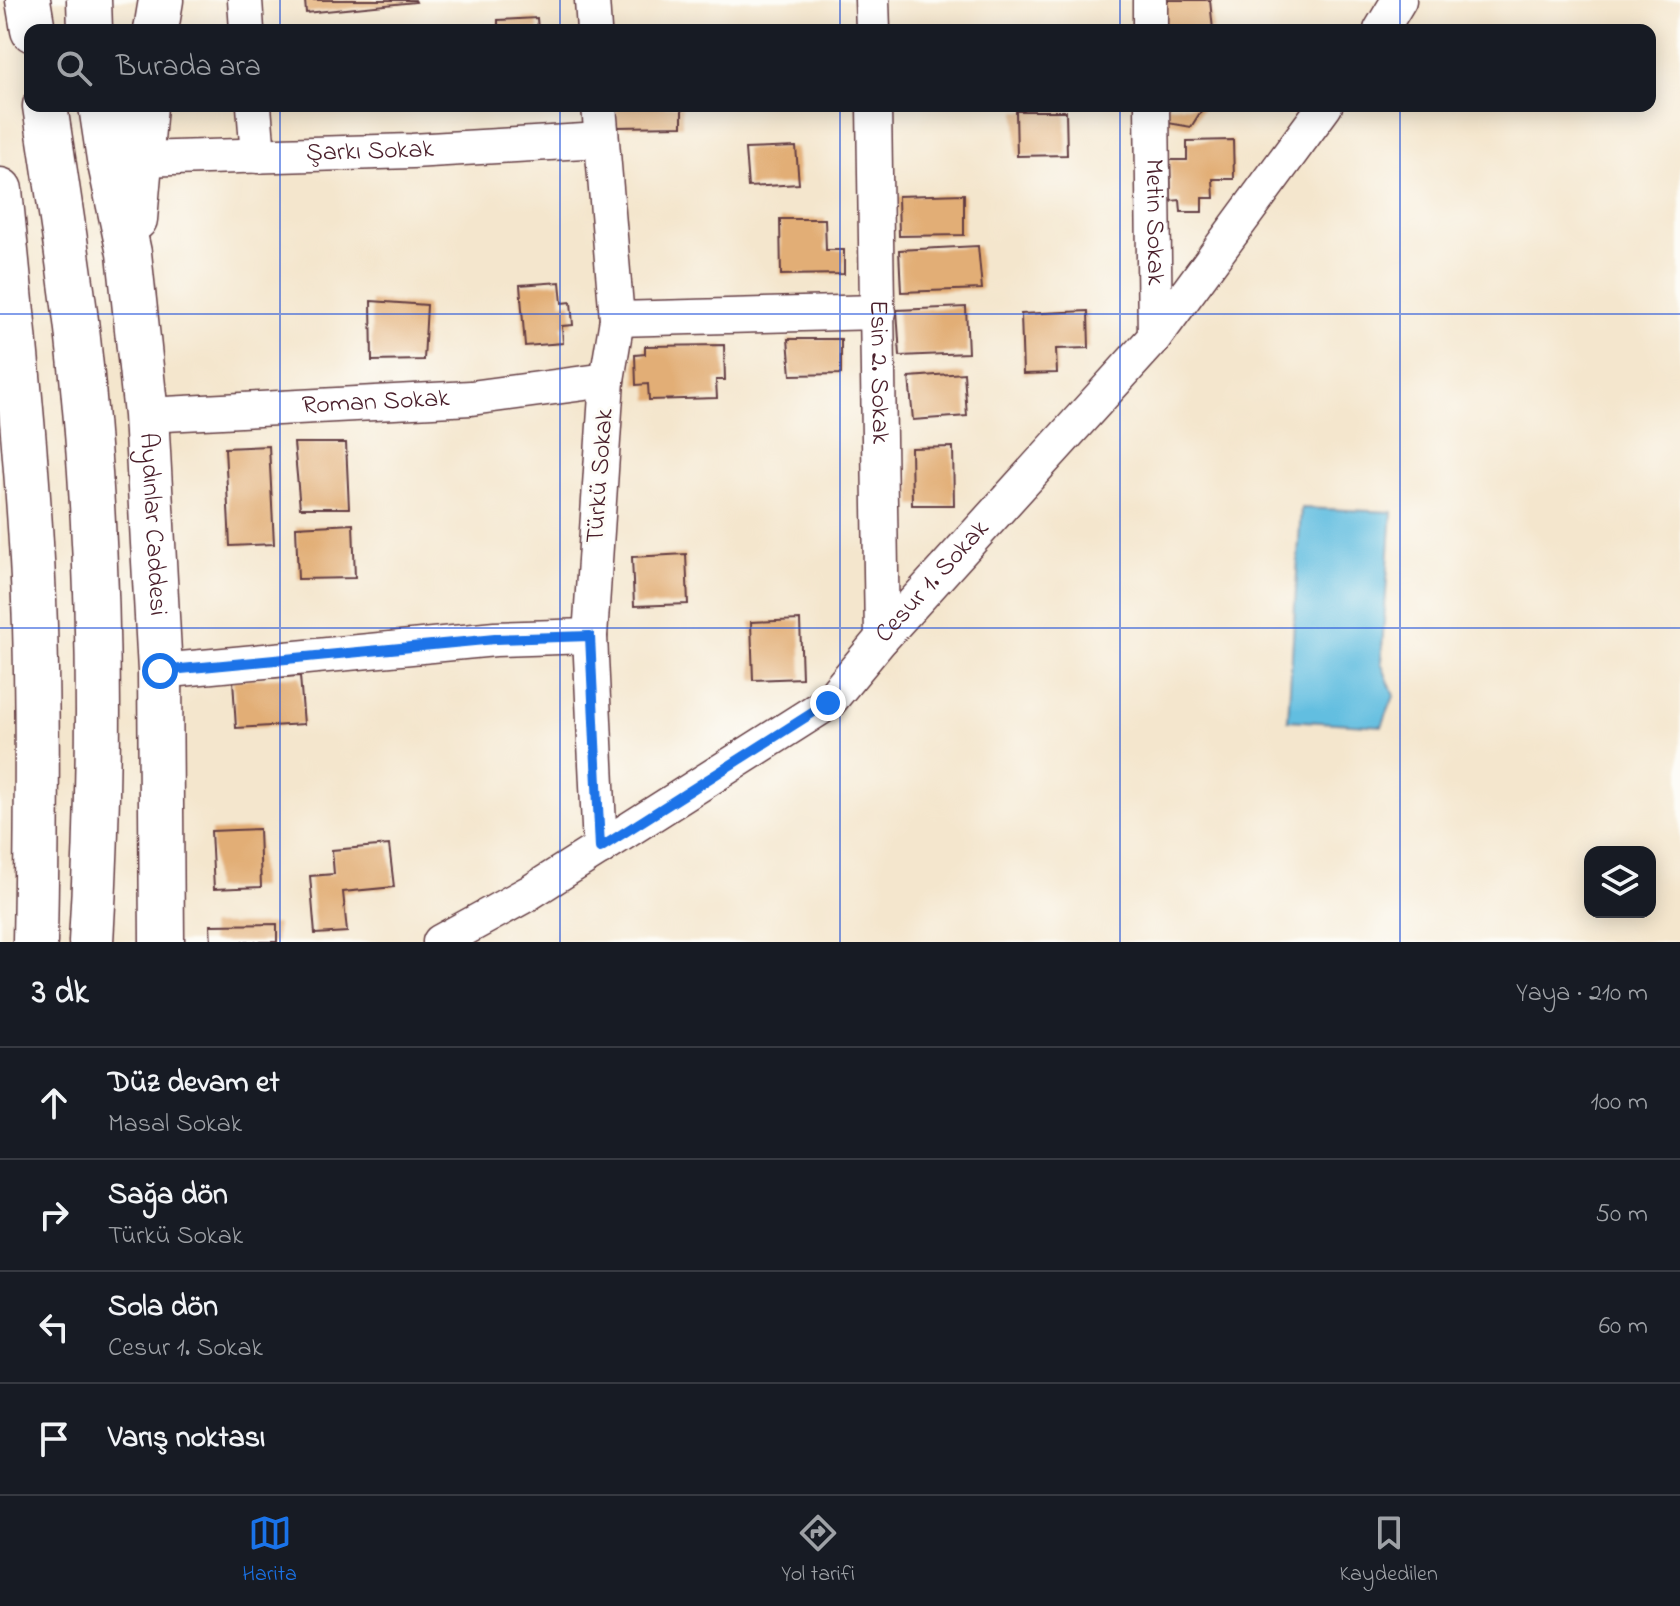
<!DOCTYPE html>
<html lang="tr">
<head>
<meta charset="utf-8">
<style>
	body { margin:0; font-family:"Indie Flower",sans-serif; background:#242831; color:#f1f3f6 }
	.controls { position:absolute; right:24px; bottom:24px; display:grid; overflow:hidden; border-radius:16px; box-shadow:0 4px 20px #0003 }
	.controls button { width:72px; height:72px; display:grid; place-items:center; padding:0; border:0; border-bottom:2px solid #363941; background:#171b24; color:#f1f3f6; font:40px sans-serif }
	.stop { position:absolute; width:24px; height:24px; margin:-18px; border:6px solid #1a73e8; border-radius:50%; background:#fff }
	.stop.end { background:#1a73e8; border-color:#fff; box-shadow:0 2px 8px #0008 }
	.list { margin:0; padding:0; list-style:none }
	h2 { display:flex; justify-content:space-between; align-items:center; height:104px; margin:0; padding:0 32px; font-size:34px }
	h2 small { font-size:26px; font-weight:400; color:#9ea1a6 }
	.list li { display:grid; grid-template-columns:52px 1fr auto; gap:24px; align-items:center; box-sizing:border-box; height:112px; padding:0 32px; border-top:2px solid #363941 }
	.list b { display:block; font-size:30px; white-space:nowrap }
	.list p { margin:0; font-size:26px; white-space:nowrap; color:#9ea1a6 }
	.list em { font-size:26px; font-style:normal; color:#9ea1a6 }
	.icon { flex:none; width:44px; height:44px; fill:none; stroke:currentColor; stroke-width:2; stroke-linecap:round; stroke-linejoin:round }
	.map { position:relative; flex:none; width:1680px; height:942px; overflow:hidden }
	.search { position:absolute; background:#171b24; box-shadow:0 4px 20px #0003; left:24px; right:24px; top:24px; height:88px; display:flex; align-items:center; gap:20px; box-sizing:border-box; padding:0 28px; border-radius:16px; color:#9ea1a6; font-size:30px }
	.sheet { height:552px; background:#171b24 }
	nav { display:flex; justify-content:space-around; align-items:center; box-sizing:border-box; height:112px; border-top:2px solid #363941; background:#171b24; font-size:22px; color:#9ea1a6 }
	nav a { display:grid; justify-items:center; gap:4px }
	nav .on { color:#1a73e8 }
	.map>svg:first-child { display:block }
	.water { fill:#62bee0; stroke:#566e86; stroke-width:2 }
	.building { fill:#e2ae76 }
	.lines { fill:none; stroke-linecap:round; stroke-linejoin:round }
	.street-casing { stroke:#643d43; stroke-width:37 }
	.secondary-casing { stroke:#643d43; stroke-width:47 }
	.highway-casing { stroke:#643d43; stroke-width:47 }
	.street { stroke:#fff; stroke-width:34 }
	.secondary { stroke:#fff; stroke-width:44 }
	.highway { stroke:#fff; stroke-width:44 }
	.route { stroke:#1a73e8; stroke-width:10 }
	.grid { fill:none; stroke:#1d4ed8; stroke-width:2; stroke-opacity:0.55 }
	.labels { text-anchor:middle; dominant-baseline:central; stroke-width:6; stroke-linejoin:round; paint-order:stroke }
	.street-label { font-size:26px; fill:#4a1f2b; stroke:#fdfcf7 }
</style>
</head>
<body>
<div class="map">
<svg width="1680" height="942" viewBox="0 0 1680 942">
	<rect width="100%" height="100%" fill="#fdfcf7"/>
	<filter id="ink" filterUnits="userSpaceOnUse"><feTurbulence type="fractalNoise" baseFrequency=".0125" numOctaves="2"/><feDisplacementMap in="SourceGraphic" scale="16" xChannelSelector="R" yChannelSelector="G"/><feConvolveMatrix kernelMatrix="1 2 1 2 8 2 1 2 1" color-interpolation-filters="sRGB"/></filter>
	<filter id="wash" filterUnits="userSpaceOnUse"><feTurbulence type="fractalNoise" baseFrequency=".006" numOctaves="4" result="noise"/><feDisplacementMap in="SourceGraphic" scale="32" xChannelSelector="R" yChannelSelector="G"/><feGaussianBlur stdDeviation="1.8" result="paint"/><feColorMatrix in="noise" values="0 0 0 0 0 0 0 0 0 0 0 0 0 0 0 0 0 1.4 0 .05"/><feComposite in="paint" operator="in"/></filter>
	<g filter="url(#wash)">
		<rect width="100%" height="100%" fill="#f4e6cd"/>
		<path class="water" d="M 1301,508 L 1392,512 L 1381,662 L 1394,696 L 1382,726 L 1288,720 Z"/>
		<g id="blocks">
			<g class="building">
				<path d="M 305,0 L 415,0 L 416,2 L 306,13 Z"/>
				<path d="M 1162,0 L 1210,0 L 1213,30 L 1163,30 Z"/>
				<path d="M 537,18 L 538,30 L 498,30 L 498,20 Z"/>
				<path d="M 616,106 L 682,106 L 682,126 L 616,127 Z"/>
				<path d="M 1167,106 L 1211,106 L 1211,109 L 1203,108 L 1191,127 L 1168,123 Z"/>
				<path d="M 1016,111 L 1066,111 L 1067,155 L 1017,156 Z"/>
				<path d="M 1233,140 L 1234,179 L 1213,179 L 1214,198 L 1202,198 L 1202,212 L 1181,212 L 1180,200 L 1171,201 L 1170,160 L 1187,160 L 1187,141 Z"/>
				<path d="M 796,147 L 799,184 L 748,187 L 745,149 Z"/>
				<path d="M 964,194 L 964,235 L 899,236 L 898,196 Z"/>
				<path d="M 780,219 L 825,219 L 826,250 L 844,250 L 844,274 L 781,275 Z"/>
				<path d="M 978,246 L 982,289 L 901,292 L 899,250 Z"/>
				<path d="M 560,282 L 562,303 L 571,302 L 573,325 L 562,326 L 563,343 L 525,346 L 520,285 Z"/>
				<path d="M 371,301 L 427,305 L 424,360 L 372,361 Z"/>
				<path d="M 966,307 L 968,353 L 900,356 L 897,310 Z"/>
				<path d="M 1088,311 L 1089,348 L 1056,349 L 1057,373 L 1023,374 L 1021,314 Z"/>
				<path d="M 788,339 L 841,339 L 841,374 L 791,375 Z"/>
				<path d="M 724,345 L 725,380 L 716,380 L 717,398 L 649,400 L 648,384 L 636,385 L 635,355 L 645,354 L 645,346 Z"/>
				<path d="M 964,373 L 967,416 L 913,420 L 909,377 Z"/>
				<path d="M 294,443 L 346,443 L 349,508 L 300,508 Z"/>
				<path d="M 269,446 L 274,544 L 230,546 L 225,448 Z"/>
				<path d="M 953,447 L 954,505 L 912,505 L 911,448 Z"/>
				<path d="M 353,524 L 355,578 L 298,579 L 296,527 Z"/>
				<path d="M 686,554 L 688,604 L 634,606 L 632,557 Z"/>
				<path d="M 800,620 L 802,678 L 753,680 L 751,622 Z"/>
				<path d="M 300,676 L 304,724 L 236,728 L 233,680 Z"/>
				<path d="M 259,829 L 261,887 L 214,889 L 211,831 Z"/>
				<path d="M 389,845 L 394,887 L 343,892 L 347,932 L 315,934 L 310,876 L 334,874 L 332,850 Z"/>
				<path d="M 277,924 L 277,942 L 211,942 L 210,925 Z"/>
			</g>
		</g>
	</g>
	<g filter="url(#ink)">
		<use href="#blocks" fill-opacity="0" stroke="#643d43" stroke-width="2"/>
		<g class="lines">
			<defs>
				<g id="street">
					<path d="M 245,0 L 247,30"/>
					<path d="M 592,0 L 594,30"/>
					<path d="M 872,0 L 873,30"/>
					<path d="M 1150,0 L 1150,30"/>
					<path d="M 1381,30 L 1399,0"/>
					<path d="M 254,106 L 258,156"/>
					<path d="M 599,106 L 617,319 L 607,380 L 590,636 L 600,848"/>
					<path id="s1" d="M 874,106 L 882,638"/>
					<path id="s2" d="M 1152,106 L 1155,337"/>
					<path id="s3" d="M 140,159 L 412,151 L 601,140"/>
					<path d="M 617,319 L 879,312"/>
					<path id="s4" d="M 146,415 L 471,398 L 607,380"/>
					<path d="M 160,671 L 495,639 L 590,636"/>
					<path id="s5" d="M 440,942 L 529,893 L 828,703 L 882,638 L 1155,337 L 1325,106"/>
				</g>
				<g id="secondary">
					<path d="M 89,0 L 90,30"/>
					<path d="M 156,30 L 161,0"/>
					<path id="s6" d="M 101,106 L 109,159 L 129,253 L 146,415 L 160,671 L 162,942"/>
					<path d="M 135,219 L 145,106"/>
				</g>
				<g id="highway">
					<path d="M 28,0 L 33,30"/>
					<path d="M 45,106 C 56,180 68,254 77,329 C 100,531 103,739 91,942"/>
					<path d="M 0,190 C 14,335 30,480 35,626 C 38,731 37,837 35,942"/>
				</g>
			</defs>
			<use href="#street" class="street-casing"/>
			<use href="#secondary" class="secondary-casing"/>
			<use href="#highway" class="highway-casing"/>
			<use href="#street" class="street"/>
			<use href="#secondary" class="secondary"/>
			<use href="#highway" class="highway"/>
		</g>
	</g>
	<g class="lines" filter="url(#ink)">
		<path class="route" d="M 160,671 L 495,639 L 590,636 L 600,848 L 828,703"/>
	</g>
	<path class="grid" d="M 280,0 L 280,30M 560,0 L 560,30M 840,0 L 840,30M 1120,0 L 1120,30M 1400,0 L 1400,30M 280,106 L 280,942M 560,106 L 560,942M 840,106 L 840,942M 1120,106 L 1120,942M 1400,106 L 1400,942M 0,314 L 1680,314M 0,628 L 1680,628"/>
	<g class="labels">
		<g class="street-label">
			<text stroke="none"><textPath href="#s3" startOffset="230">Şarkı Sokak</textPath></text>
			<text stroke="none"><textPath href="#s2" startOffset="116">Metin Sokak</textPath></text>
			<text stroke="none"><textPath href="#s1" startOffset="266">Esin 2. Sokak</textPath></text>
			<text stroke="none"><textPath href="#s4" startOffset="230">Roman Sokak</textPath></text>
			<text transform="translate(601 476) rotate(-86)">Türkü Sokak</text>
			<text stroke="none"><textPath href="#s6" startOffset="422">Aydınlar Caddesi</textPath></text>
			<text stroke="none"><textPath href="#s5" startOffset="616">Cesur 1. Sokak</textPath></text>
		</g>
	</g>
</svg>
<div class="controls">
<button><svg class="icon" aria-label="layers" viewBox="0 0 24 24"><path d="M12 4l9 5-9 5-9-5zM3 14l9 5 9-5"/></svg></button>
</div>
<div class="stop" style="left:160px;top:671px"></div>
<div class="stop end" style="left:828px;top:703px"></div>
<div class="search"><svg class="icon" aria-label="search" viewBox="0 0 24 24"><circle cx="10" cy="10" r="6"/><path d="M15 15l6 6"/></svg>Burada ara</div>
</div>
<section class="sheet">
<h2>3 dk<small>Yaya · 210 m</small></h2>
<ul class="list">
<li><svg class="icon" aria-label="ahead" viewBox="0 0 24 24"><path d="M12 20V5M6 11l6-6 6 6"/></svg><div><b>Düz devam et</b><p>Masal Sokak</p></div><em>100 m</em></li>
<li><svg class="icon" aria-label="right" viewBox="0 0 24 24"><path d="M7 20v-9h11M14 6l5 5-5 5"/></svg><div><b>Sağa dön</b><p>Türkü Sokak</p></div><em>50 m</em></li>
<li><svg class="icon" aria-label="left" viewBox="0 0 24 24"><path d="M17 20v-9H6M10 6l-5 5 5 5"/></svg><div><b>Sola dön</b><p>Cesur 1. Sokak</p></div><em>60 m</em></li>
<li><svg class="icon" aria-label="arrive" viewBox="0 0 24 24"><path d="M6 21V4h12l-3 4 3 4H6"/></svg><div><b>Varış noktası</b></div></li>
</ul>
</section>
<nav>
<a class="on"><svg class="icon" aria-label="map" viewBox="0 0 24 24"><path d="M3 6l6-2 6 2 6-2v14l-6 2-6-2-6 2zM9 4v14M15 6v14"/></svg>Harita</a>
<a><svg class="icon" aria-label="directions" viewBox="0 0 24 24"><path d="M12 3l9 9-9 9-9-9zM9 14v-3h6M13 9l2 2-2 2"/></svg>Yol tarifi</a>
<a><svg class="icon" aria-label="saved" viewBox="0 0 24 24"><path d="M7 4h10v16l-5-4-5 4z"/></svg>Kaydedilen</a>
</nav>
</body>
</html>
